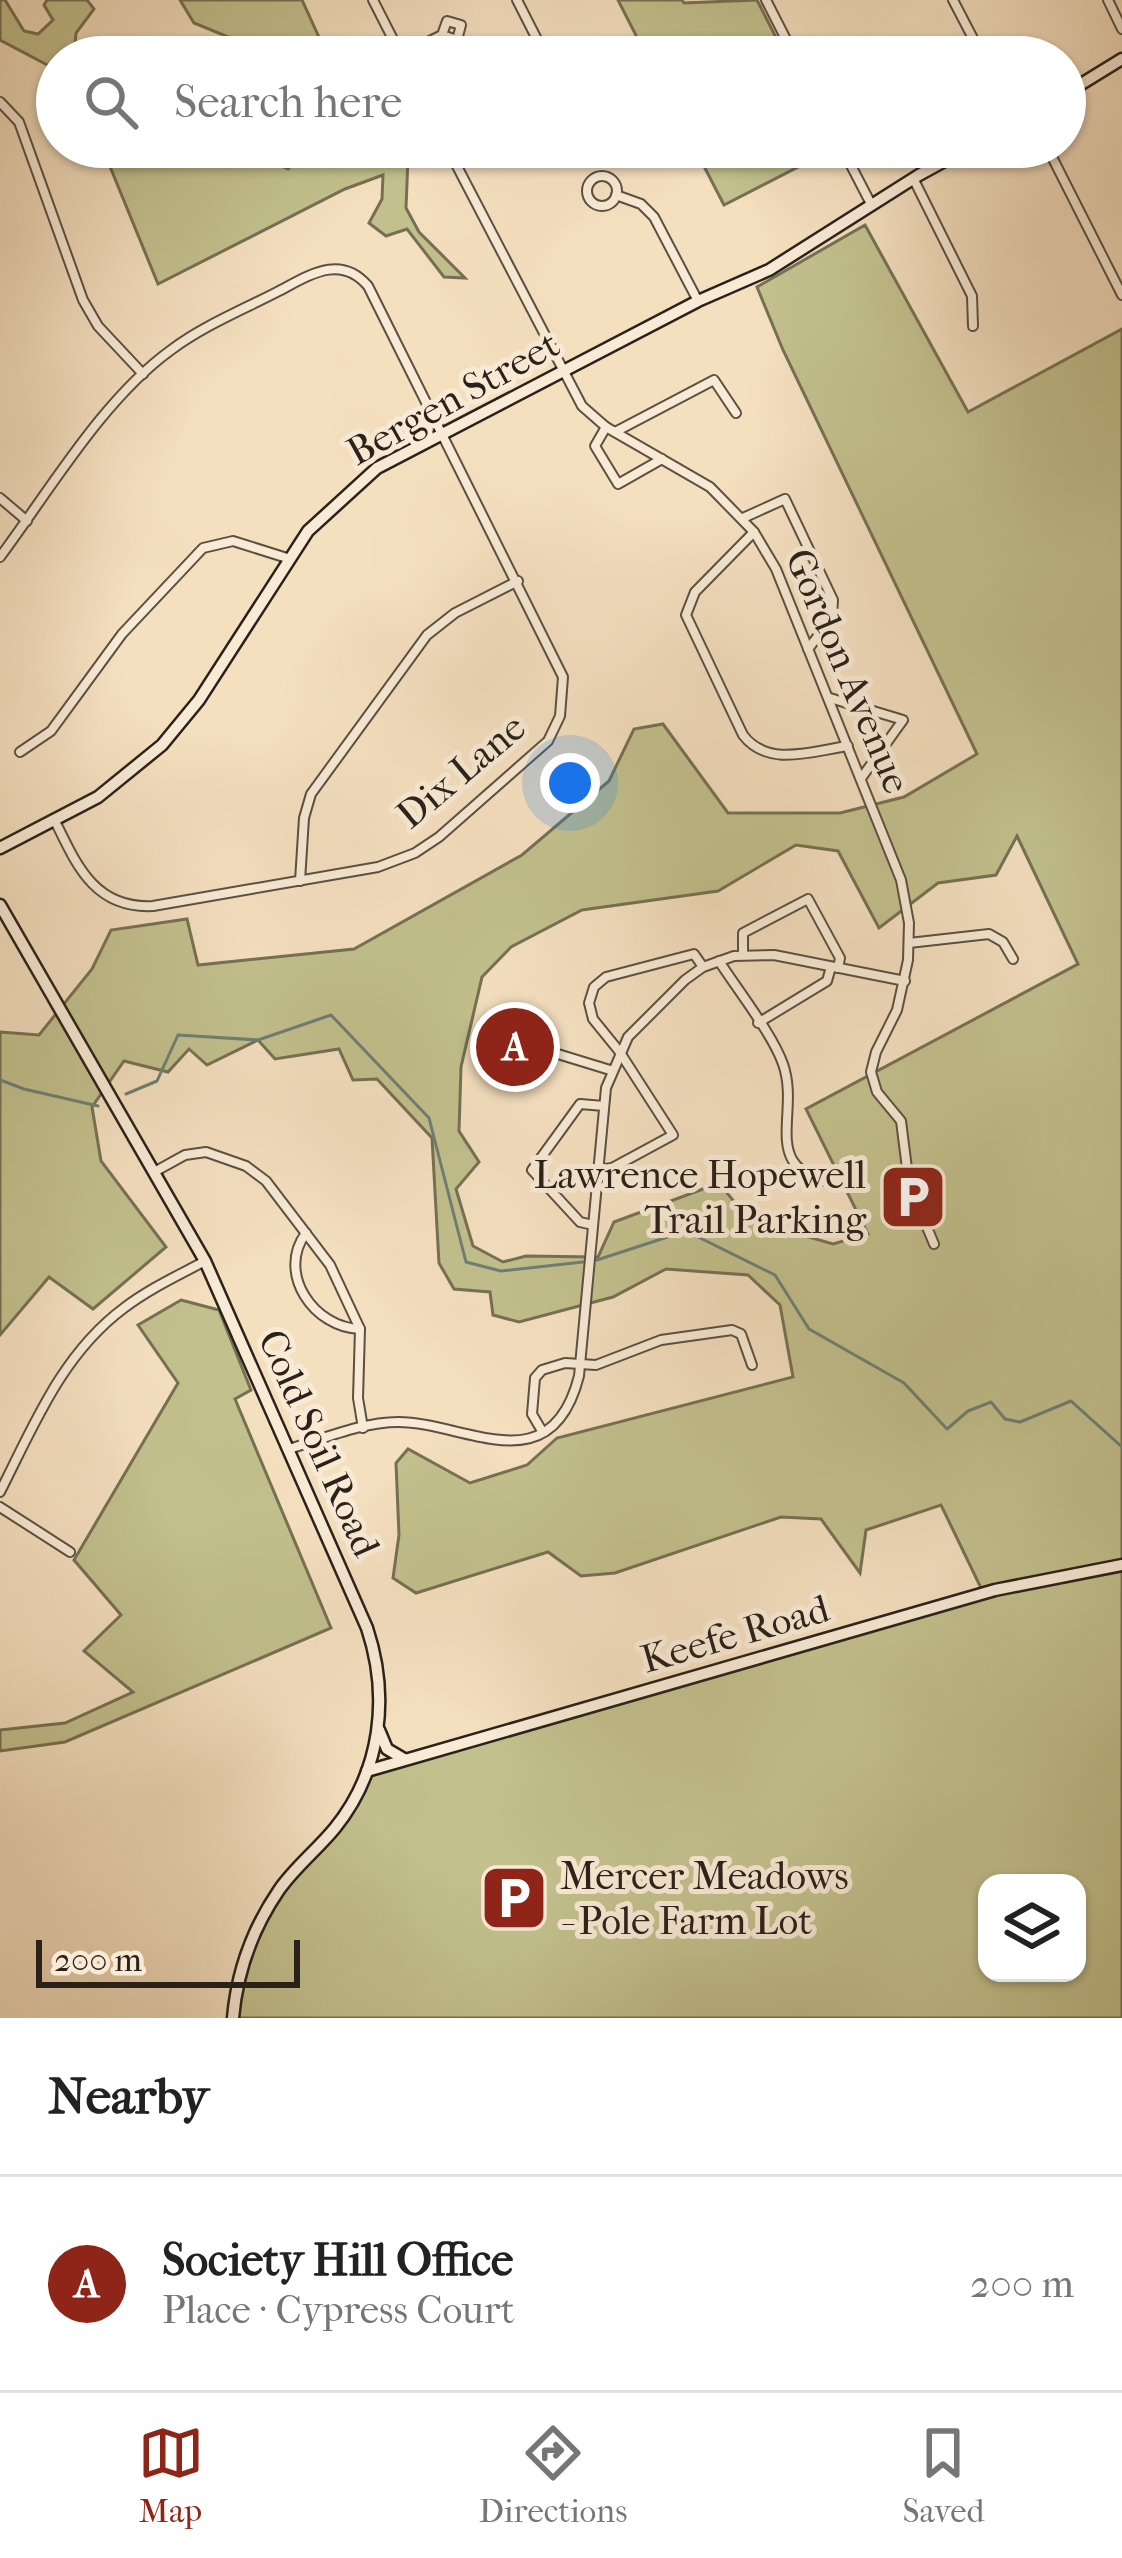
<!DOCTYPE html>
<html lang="en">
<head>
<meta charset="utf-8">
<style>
	body { margin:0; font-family:"IM FELL French Canon",serif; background:#f2f2f2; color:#222 }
	.controls { position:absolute; right:36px; bottom:36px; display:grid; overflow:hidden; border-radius:24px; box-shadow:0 3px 9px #0004 }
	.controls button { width:108px; height:108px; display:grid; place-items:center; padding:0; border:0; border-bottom:3px solid #e0e0e0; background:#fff; color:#222; font:60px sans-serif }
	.scale { position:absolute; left:36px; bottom:30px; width:264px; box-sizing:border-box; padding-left:12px; border:6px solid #2a2119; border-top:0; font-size:33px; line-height:42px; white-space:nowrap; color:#2a2119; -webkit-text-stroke:9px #f8ead5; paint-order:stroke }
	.you { position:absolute; left:570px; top:783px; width:42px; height:42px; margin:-30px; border:9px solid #fff; border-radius:50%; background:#1a73e8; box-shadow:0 0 0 18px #1a73e833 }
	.badge { display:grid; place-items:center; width:78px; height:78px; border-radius:50%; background:#8f2418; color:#fff; font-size:39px; font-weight:700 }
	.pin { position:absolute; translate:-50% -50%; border:6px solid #fff; box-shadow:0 3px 12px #0006 }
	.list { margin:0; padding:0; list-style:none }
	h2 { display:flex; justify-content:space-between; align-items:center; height:156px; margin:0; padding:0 48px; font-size:51px }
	h2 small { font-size:39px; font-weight:400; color:#767676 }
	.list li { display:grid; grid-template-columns:78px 1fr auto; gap:36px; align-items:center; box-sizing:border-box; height:216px; padding:0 48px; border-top:3px solid #e0e0e0 }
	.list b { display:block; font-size:45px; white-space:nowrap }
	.list p { margin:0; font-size:39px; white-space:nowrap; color:#767676 }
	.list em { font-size:39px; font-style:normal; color:#767676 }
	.icon { flex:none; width:66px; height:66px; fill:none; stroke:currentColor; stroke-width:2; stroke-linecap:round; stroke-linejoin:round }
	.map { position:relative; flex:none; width:1122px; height:2018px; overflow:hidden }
	.search { position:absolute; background:#fff; box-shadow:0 3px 9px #0004; left:36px; right:36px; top:36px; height:132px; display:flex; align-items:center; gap:30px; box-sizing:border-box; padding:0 42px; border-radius:66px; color:#767676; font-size:45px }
	.sheet { height:372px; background:#fff }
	nav { display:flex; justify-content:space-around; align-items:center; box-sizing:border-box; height:168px; border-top:3px solid #e0e0e0; background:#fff; font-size:33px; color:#767676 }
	nav a { display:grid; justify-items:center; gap:6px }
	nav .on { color:#8f2418 }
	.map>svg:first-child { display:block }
	.green { fill:#c2c08d; stroke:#767053; stroke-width:3; fill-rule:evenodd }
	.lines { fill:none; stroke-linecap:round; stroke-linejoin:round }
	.stream { stroke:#6e7f72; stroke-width:3 }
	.street-casing { stroke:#5c5042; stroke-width:12 }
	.secondary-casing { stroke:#2a2119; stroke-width:15 }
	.street { stroke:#f8ead5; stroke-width:8 }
	.secondary { stroke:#f8ead5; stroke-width:10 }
	.labels { text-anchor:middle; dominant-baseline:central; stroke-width:10; stroke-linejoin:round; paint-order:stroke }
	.street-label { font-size:39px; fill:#2a2119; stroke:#f8ead5 }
	.poi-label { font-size:39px; fill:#2a2119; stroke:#f8ead5; text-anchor:end }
</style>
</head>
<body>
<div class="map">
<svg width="1122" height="2018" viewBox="0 0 1122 2018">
	<rect width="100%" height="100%" fill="#f4dfbf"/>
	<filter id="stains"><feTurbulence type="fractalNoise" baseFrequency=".00167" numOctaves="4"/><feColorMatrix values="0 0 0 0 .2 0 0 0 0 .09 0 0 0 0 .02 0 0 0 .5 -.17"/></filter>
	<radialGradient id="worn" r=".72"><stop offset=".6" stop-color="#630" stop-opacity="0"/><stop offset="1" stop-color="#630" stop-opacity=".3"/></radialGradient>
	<g class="green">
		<path d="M 0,0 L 5,0 L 24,31 L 38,34 L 53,20 L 44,5 L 47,0 L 87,0 L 94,9 L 76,33 L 74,57 L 57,57 L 57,70 L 0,40 Z"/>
		<path d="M 180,0 L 302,0 L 328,57 L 277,57 L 194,23 Z"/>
		<path d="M 618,0 L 682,0 L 684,3 L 757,0 L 786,57 L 647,57 Z"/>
		<path d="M 102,147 L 241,147 L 288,169 L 306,151 L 304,147 L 429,147 L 408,158 L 406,208 L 419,232 L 465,278 L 444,277 L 407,229 L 386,236 L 369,223 L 382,199 L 383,175 L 345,189 L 158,284 Z"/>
		<path d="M 694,147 L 832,147 L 833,149 L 724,205 Z"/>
		<path d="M 865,225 L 968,412 L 1122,329 L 1122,2018 L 233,2018 L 237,1989 L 267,1908 L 326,1838 L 367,1771 L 982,1590 L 941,1505 L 866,1530 L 860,1573 L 821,1519 L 781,1517 L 615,1573 L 581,1576 L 548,1552 L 416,1593 L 393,1578 L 399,1535 L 396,1463 L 408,1449 L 470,1483 L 527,1465 L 557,1438 L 793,1377 L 780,1305 L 748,1275 L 666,1269 L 613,1297 L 519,1322 L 493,1315 L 490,1292 L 454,1289 L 439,1263 L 432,1138 L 377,1079 L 353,1080 L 339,1049 L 275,1059 L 258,1040 L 207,1065 L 189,1049 L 168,1072 L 124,1061 L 92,1107 L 101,1161 L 166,1247 L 93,1309 L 49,1277 L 0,1335 L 0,1032 L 39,1035 L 92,969 L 111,930 L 187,919 L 198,965 L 354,949 L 522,855 L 609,781 L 634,729 L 663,724 L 728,813 L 840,813 L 904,797 L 977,754 L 783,350 L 757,287 ZM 1017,836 L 1078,964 L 806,1109 L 868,1234 L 833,1244 L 749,1220 L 719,1183 L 614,1222 L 598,1257 L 526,1256 L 503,1262 L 473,1246 L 456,1189 L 479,1162 L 459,1131 L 461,1067 L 482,977 L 511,947 L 582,910 L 718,891 L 796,845 L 838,851 L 879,928 L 938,883 L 996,875 ZM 987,1883 L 1077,1883 L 1077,1973 L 987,1973 Z"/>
		<path d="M 181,1300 L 219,1310 L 251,1390 L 235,1399 L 331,1628 L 65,1742 L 0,1751 L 0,1730 L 65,1723 L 133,1692 L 84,1651 L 121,1615 L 74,1560 L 178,1383 L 138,1325 Z"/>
	</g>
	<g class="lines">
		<g class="stream">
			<path d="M 0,1080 L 24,1089 L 98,1106"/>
			<path d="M 126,1094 L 157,1081 L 178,1035 L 258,1040 L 331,1015 L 429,1118 L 466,1262 L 501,1271 L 583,1262"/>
			<path d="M 597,1260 L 686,1231 L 775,1275 L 809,1329 L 904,1383 L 947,1429 L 968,1411 L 991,1402 L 1005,1419 L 1020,1422 L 1071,1401 L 1122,1447"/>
		</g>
		<defs>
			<g id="street">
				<path d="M 373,0 L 402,57"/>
				<path d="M 517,0 L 546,57"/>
				<path d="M 766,0 L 795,57"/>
				<path d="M 953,0 L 978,48 L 991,57"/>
				<path d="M 1108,0 L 1122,29"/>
				<path d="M 401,55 L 442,35 L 457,40 L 461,25 L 447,21 L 442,35"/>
				<path d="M 0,102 L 19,122 L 83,300 L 98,326 L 143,374"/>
				<path d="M 447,147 L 582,406 L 606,427 L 710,487 L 754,532 L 776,569 L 901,880 L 909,923 L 908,960 L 897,1010 L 876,1052 L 871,1072 L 877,1092 L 901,1121 L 909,1184 L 934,1244"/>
				<path d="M 1047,147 L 1122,295"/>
				<path d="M 843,150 L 871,204"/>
				<circle cx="602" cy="191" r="15"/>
				<path d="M 913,178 L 972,296 L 973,326"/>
				<path d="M 616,195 L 641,204 L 654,217 L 698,301"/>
				<path d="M 606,427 L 595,446 L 618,484 L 662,459"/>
				<path d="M 615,432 L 714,380 L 736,413"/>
				<path d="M 0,498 L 27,521"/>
				<path d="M 743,518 L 785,499 L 833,600 L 832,618 L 808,649"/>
				<path d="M 754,532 L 695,592 L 686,615 L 743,735 C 768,768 813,751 848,746"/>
				<path d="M 0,557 C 50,490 103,399 171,350 C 203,326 242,310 277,292 C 308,276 340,253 368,286 L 563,677 L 560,716 L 548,741 L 439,837 L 415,853 L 378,867 L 153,906 C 95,909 77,866 55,821"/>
				<path d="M 830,698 L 903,720 L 862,777"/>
				<path d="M 20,752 L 51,731 L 122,634 L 203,548 L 233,541 L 287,558"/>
				<path d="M 300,881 L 304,818 L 311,794 L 427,635 L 455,613 L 518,581"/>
				<path d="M 909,943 L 989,934 L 1003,942 L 1013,959"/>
				<path d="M 743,955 L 743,933 L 808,899 L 840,958 L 838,968"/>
				<path d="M 719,961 C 737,989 773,1035 783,1064 C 802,1118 753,1174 847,1185"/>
				<path d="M 758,1023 L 827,981 L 831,967"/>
				<path d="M 548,1051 L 610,1070"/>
				<path d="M 598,1170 L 612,1168 L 673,1135 L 619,1051 L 593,1019 L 589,1003 L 594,987 L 606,977 L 694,954 L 703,967"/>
				<path d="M 156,1171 L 185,1155 L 206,1152 L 246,1166 L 266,1181 L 330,1265 L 360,1329 L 358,1398 L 363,1428"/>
				<path d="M 593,1225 L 580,1222 L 532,1170 L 580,1104 L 604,1106"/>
				<path d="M 306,1233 C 276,1273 314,1328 360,1329"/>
				<path d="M 542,1431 L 532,1414 L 535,1378 L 542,1370 L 565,1363 L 596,1365 L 661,1340 L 732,1330 L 741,1334 L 752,1365"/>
				<path d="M 289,1449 C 323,1439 362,1422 398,1422 C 465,1422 551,1486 579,1376 L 606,1088 L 628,1037 L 685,980 L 703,967 L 734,956 L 774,955 L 905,981"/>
				<path d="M 0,1492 C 34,1425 62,1354 124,1308 C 149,1289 177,1276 205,1261"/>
				<path d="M 0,1507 L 70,1552"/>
			</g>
			<g id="secondary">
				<path d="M 1065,94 L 1122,59"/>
				<path d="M 0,848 L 98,797 L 162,745 L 199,700 L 308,531 L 377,468 L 698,301 L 769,270 L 919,175 L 970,147"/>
				<path d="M 0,905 L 205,1261 L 367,1628 C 390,1697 381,1771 335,1828 C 317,1850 295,1867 279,1890 C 253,1928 237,1972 233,2018"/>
				<path d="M 379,1730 L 387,1749 L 404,1759"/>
				<path d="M 367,1771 L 995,1590 L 1122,1565"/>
			</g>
		</defs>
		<use href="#street" class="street-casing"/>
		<use href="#secondary" class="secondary-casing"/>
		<use href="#street" class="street"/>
		<use href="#secondary" class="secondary"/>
	</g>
	<defs>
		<symbol id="parking-square" viewBox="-11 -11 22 22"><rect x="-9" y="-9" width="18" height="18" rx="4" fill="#8f2418" stroke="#f8ead5"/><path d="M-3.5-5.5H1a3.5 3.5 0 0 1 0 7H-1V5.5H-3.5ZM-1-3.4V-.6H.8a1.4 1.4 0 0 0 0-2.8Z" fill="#fff"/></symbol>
	</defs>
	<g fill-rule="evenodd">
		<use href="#parking-square" x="875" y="1159" width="76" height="76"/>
		<use href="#parking-square" x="476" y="1860" width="76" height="76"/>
	</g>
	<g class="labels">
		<g class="street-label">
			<text transform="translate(453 398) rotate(-29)">Bergen Street</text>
			<text transform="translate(848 671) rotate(67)">Gordon Avenue</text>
			<text transform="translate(461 771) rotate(-40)">Dix Lane</text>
			<text transform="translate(319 1443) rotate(66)">Cold Soil Road</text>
			<text transform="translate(735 1634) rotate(-16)">Keefe Road</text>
		</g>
		<g class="poi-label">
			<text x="866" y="1175">Lawrence Hopewell<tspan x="866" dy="45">Trail Parking</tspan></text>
			<text x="560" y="1876" text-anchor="start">Mercer Meadows<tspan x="560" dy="45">- Pole Farm Lot</tspan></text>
		</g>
	</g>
	<rect width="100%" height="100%" filter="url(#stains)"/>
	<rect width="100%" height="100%" fill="url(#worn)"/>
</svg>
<div class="controls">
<button><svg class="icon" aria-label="layers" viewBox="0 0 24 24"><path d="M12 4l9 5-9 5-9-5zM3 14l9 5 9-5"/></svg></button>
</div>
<div class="scale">200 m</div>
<div class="you"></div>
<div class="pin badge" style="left:515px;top:1047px">A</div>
<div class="search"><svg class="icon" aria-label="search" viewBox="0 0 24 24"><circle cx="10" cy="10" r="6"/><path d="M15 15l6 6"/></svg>Search here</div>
</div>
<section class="sheet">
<h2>Nearby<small></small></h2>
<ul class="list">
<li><span class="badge">A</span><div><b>Society Hill Office</b><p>Place · Cypress Court</p></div><em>200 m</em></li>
</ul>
</section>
<nav>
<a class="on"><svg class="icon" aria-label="map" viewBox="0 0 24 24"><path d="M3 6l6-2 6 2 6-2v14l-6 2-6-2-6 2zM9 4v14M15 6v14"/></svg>Map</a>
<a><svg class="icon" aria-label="directions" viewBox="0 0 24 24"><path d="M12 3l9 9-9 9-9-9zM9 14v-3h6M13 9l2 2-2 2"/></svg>Directions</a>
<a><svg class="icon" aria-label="saved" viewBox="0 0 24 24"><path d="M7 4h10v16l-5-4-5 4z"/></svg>Saved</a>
</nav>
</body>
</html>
